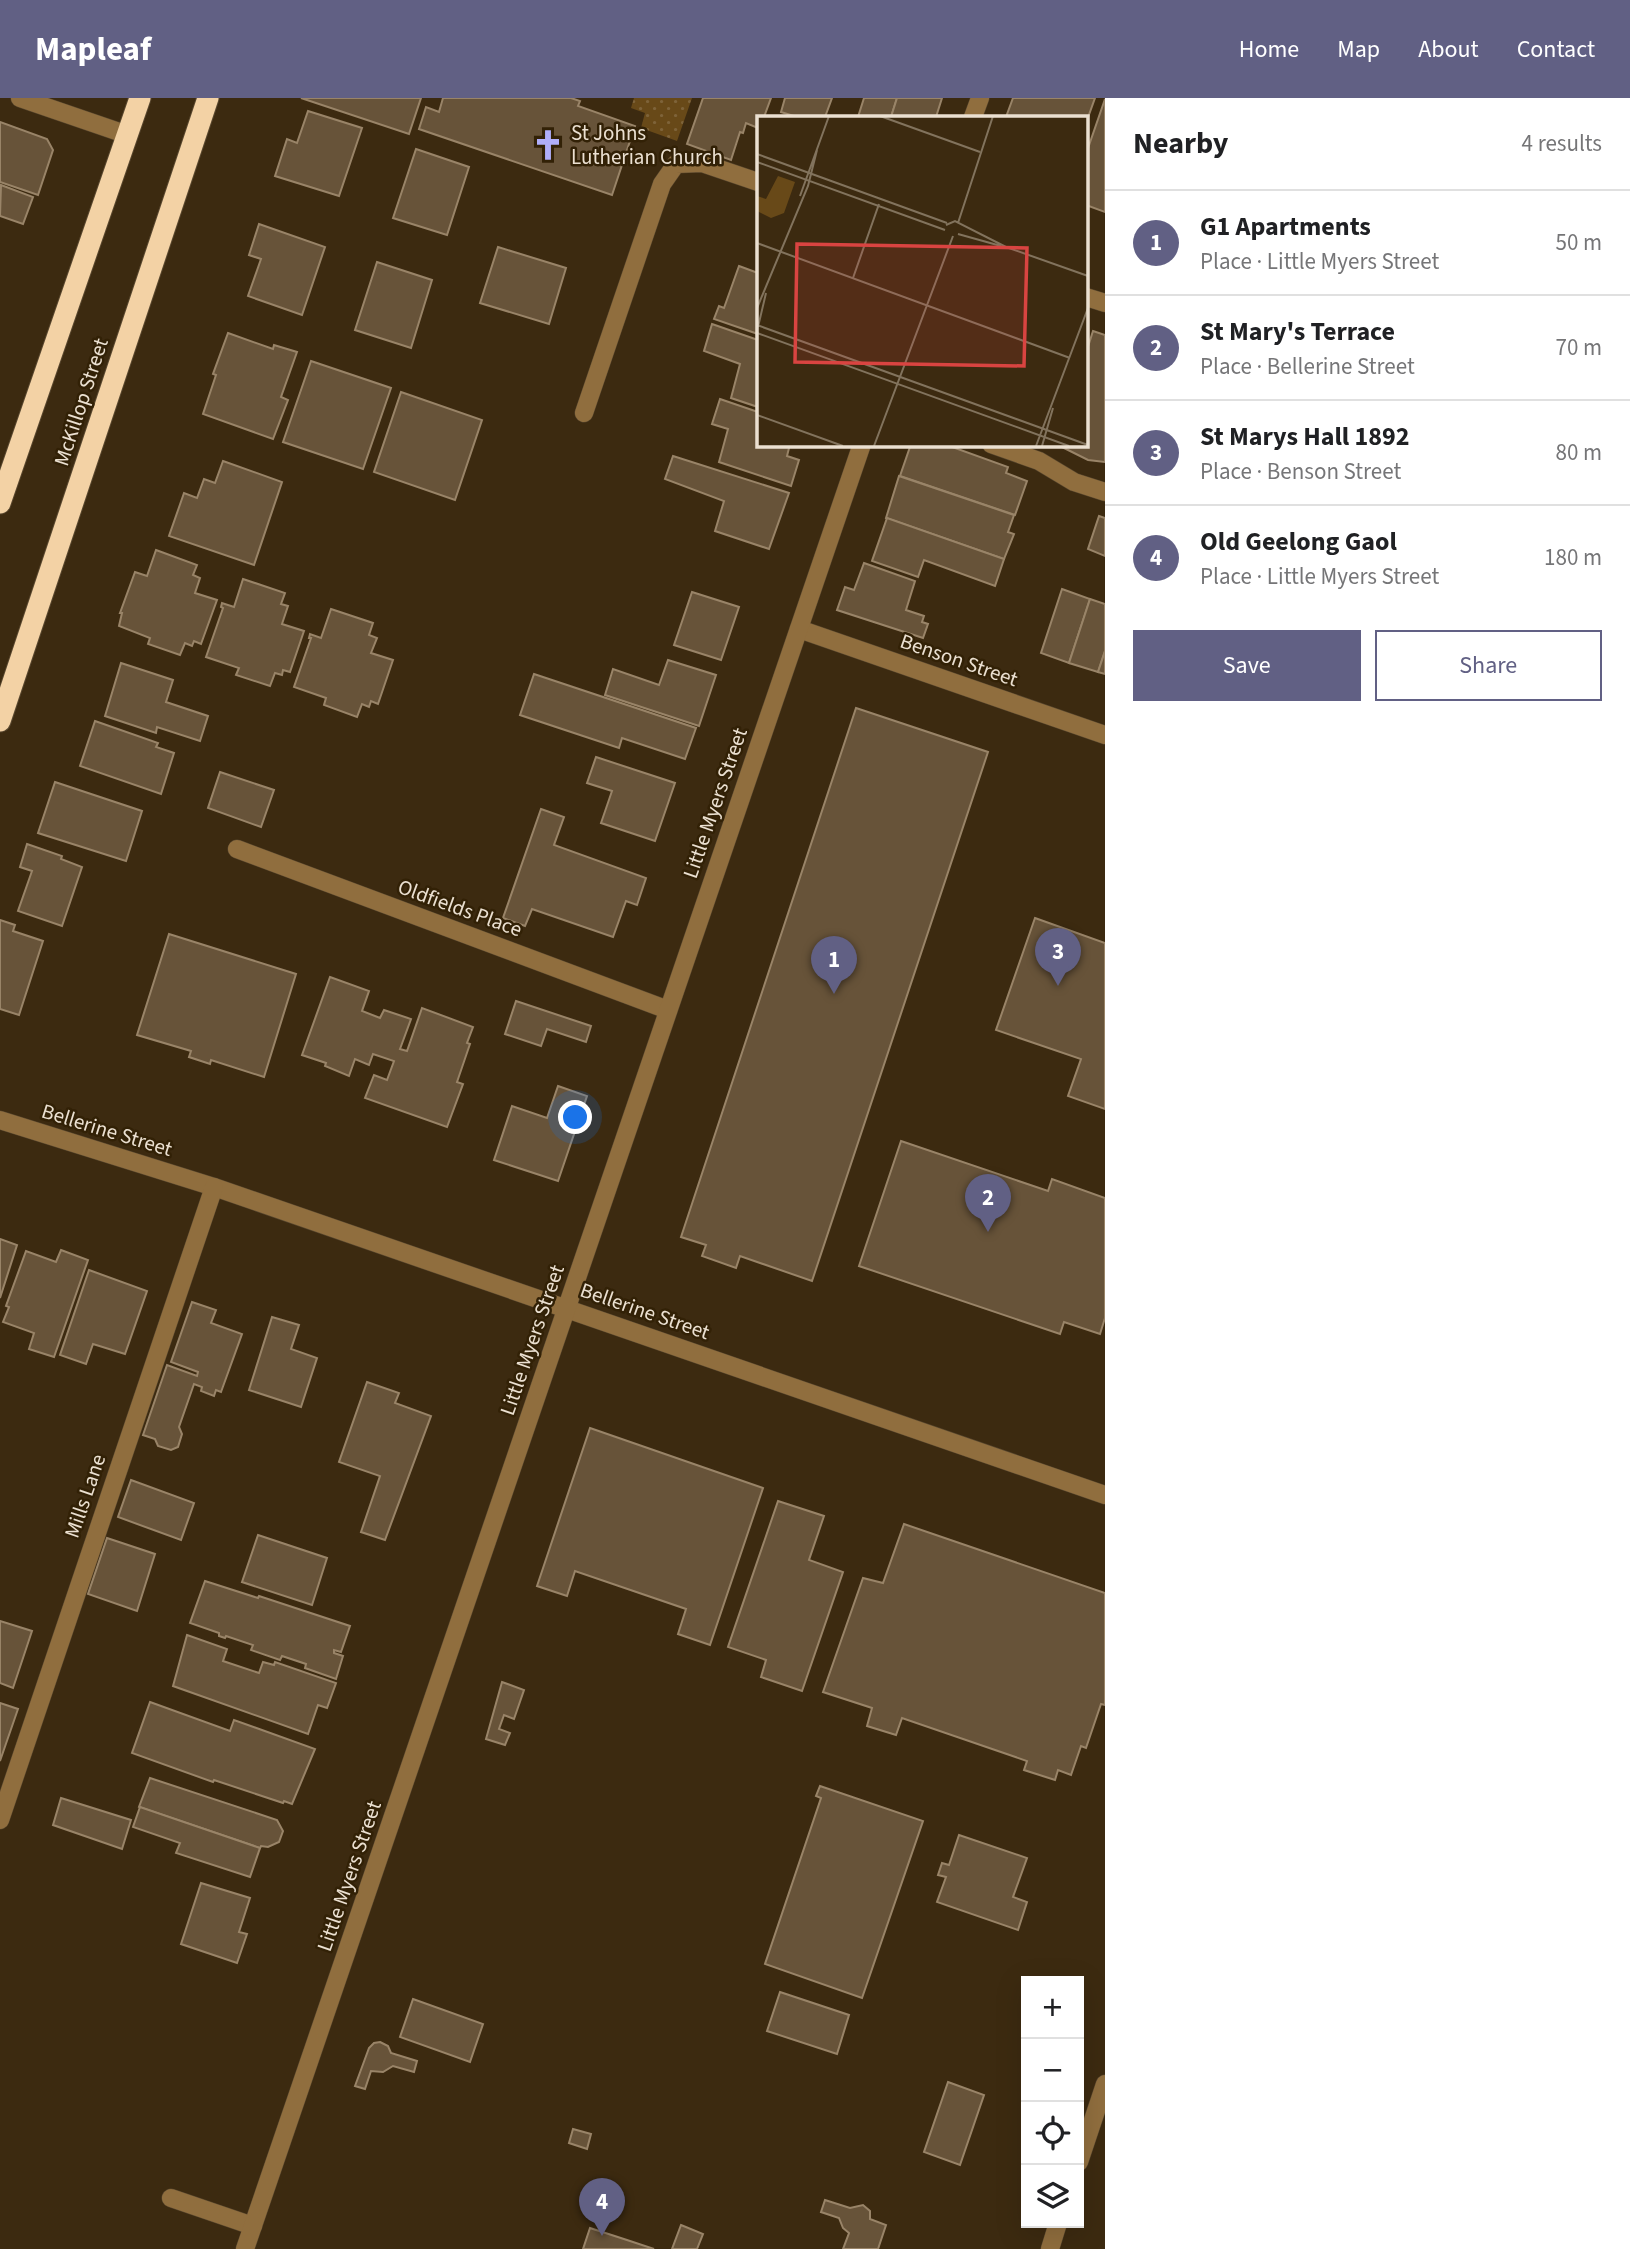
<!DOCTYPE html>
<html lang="en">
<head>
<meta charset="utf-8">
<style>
	body { margin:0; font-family:"Source Sans 3",sans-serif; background:#f6f6f6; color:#202124 }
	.controls { position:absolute; right:21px; bottom:21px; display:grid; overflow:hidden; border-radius:0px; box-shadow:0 7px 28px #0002 }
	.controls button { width:63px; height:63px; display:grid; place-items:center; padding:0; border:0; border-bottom:2px solid #e0e0e0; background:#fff; color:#202124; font:35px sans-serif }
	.you { position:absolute; left:576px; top:1020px; width:24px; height:24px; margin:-18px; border:5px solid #fff; border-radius:50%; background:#1a73e8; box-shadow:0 0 0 10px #1a73e833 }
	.badge { display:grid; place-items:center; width:46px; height:46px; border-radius:50%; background:#616084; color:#fff; font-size:23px; font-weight:700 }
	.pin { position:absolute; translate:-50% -58px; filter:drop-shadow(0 2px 4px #0008) }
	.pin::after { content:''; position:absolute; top:37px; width:24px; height:21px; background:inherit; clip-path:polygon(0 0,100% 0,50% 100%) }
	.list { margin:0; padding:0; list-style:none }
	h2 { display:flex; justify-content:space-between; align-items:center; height:91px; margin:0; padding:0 28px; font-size:30px }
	h2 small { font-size:23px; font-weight:400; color:#757577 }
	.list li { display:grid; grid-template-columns:46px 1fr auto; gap:21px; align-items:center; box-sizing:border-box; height:105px; padding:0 28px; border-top:2px solid #e0e0e0 }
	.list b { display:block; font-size:26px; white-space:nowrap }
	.list p { margin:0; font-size:23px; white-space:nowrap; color:#757577 }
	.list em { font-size:23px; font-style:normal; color:#757577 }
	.actions { display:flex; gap:14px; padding:21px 28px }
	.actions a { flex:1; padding:16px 0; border:2px solid #616084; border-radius:0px; text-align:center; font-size:24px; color:#616084 }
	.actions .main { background:#616084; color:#fff }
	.icon { flex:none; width:38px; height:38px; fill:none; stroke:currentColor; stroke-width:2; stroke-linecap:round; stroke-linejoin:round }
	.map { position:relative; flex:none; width:1105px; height:2151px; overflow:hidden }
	header { display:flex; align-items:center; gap:42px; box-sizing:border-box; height:98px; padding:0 35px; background:#616084; color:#fff }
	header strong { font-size:33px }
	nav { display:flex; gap:38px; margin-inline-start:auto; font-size:24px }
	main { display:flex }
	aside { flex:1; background:#fff }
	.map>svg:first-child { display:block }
	.grass { fill:url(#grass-dots) }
	.building { fill:#675339; stroke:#998468; stroke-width:2 }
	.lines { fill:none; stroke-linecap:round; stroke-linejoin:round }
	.minor-casing { stroke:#58472f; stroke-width:19 }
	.highway-casing { stroke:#58472f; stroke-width:23 }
	.minor { stroke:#906e3e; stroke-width:18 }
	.highway { stroke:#f3d2a5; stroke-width:21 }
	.labels { text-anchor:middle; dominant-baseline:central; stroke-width:5; stroke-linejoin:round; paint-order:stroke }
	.poi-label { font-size:21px; fill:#ebe0d1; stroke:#322106; text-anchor:start }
	.street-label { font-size:21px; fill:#ebe0d1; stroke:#322106 }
	.inset-road { fill:none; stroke:#82735d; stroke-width:2 }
	.view { fill:#d94441; fill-opacity:0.15; stroke:#d94441; stroke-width:3.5 }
	.inset-edge { fill:none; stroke:#ebe0d1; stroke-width:3.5 }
</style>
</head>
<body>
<header>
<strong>Mapleaf</strong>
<nav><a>Home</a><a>Map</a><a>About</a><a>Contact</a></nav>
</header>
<main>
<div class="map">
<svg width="1105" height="2151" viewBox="0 0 1105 2151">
	<defs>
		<pattern id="grass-dots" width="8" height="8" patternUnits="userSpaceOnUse" patternTransform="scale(1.75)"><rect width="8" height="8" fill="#684918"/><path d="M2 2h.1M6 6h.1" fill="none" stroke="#7e6339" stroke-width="1.8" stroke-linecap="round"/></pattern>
	</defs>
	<rect width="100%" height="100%" fill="#3c2a10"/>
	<path class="grass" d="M 634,0 L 692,0 L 677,43 L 641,30 L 645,15 L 631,10 Z"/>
	<g class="building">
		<path d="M 301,0 L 421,0 L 409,36 Z"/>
		<path d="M 443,0 L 571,0 L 580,3 L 578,8 L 635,28 L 612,97 L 419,31 L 426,9 L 439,14 Z"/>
		<path d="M 703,0 L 771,0 L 764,19 L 758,19 L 758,30 L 746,25 L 743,35 L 740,34 L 731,62 L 687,46 Z"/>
		<path d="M 785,0 L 832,0 L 825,19 L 797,19 L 781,14 Z"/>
		<path d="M 864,0 L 897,0 L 891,19 L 858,19 Z"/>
		<path d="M 897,0 L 942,0 L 936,19 L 891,19 Z"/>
		<path d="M 1013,0 L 1095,0 L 1086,25 L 1086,19 L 1006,19 Z"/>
		<path d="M 1105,1 L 1105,114 L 1086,107 L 1086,56 Z"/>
		<path d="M 308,13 L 362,30 L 339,98 L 275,78 L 287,41 L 297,45 Z"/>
		<path d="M 0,24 L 47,41 L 53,52 L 38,97 L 0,84 Z"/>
		<path d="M 416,51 L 469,69 L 447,137 L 393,120 Z"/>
		<path d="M 1,87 L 33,99 L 23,126 L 0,118 Z"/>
		<path d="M 259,126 L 325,149 L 302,217 L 248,198 L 261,161 L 249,157 Z"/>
		<path d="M 498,149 L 566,170 L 549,226 L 480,205 Z"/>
		<path d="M 377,164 L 432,182 L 411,250 L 355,232 Z"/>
		<path d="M 739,168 L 758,175 L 758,236 L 714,221 L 719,208 L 724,210 Z"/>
		<path d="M 712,226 L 758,242 L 758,309 L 731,300 L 740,266 L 704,253 Z"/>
		<path d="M 1093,233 L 1105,237 L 1105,364 L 1088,362 L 1056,346 L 1086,346 L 1086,255 Z"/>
		<path d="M 228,235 L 273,251 L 274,247 L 297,254 L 281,299 L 288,302 L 273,341 L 203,316 L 216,277 L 213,276 Z"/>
		<path d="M 311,263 L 391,290 L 363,371 L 283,344 Z"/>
		<path d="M 401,294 L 482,322 L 455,402 L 374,374 Z"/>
		<path d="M 720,301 L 758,314 L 758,346 L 790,346 L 787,358 L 799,362 L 791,388 L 719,364 L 728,331 L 712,326 Z"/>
		<path d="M 911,346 L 944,346 L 1008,369 L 1006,375 L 1027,383 L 1015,417 L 900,378 Z"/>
		<path d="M 673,358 L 789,395 L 769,451 L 715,433 L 724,403 L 665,381 Z"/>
		<path d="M 223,363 L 282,384 L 254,467 L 169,438 L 184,395 L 197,400 L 204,381 L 215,385 Z"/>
		<path d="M 899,378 L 1014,417 L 1008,434 L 1014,436 L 1004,461 L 886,420 Z"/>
		<path d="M 1099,418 L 1105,420 L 1105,458 L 1088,451 Z"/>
		<path d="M 887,420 L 1004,461 L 995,488 L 924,462 L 918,479 L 872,463 Z"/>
		<path d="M 156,452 L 197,467 L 193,477 L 200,480 L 195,495 L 217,502 L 201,546 L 194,543 L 192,548 L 185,545 L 180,557 L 148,546 L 150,540 L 119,528 L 122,515 L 120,515 L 135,474 L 147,478 Z"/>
		<path d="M 864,465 L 915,483 L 906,512 L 924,518 L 922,524 L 928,526 L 923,540 L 837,512 L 845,489 L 854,492 Z"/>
		<path d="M 243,481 L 285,495 L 281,506 L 288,508 L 282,526 L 304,533 L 290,574 L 283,572 L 282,577 L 275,575 L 270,588 L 236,577 L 239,570 L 206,559 L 223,510 L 221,509 L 222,505 L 234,509 Z"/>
		<path d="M 1062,491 L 1090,501 L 1069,565 L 1041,555 Z"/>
		<path d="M 692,494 L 739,509 L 721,562 L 674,547 Z"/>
		<path d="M 1090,501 L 1105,506 L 1105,553 L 1098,574 L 1069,565 Z"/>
		<path d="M 331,511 L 373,525 L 369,537 L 377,540 L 371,555 L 393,562 L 378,606 L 371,603 L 369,609 L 362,606 L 357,619 L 324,607 L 326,600 L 294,589 L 311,540 L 309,540 L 310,536 L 321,540 Z"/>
		<path d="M 1105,553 L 1105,576 L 1098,574 Z"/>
		<path d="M 668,562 L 716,577 L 699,628 L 605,597 L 613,571 L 659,587 Z"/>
		<path d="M 121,565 L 173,582 L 166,604 L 208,618 L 200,643 L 157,629 L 156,635 L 105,618 Z"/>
		<path d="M 534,576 L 696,630 L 685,661 L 622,640 L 619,650 L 520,617 Z"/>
		<path d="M 856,610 L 988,654 L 812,1183 L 740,1158 L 736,1170 L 702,1158 L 706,1147 L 681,1139 Z"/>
		<path d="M 95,623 L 158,645 L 156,649 L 174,655 L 161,696 L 80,668 Z"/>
		<path d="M 596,659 L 675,685 L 655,743 L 601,725 L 612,693 L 587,685 Z"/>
		<path d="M 220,674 L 274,692 L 261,729 L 208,710 Z"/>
		<path d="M 55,684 L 142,713 L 126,763 L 38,735 Z"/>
		<path d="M 541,711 L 564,719 L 554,747 L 646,780 L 637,807 L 626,803 L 613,839 L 532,811 L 525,828 L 503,820 Z"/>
		<path d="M 27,746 L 62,758 L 61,761 L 82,769 L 62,828 L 18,813 L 32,773 L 20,769 Z"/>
		<path d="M 1035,820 L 1105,845 L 1105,1011 L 1068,998 L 1081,961 L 996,932 Z"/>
		<path d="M 0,822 L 15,827 L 13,833 L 43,843 L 19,917 L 0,911 Z"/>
		<path d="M 169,836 L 296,876 L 264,979 L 211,962 L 210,966 L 189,959 L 191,953 L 137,937 Z"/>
		<path d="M 330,879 L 369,893 L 362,913 L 380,920 L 384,912 L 411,921 L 400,951 L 407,953 L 422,910 L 473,929 L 467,945 L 470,946 L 457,984 L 463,986 L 447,1029 L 365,1000 L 374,977 L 387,982 L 394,963 L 373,956 L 369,967 L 355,961 L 349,978 L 325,968 L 326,965 L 302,957 Z"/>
		<path d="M 516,903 L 591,928 L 586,944 L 547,931 L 541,948 L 505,936 Z"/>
		<path d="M 558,988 L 587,998 L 558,1083 L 494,1062 L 512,1008 L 547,1020 Z"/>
		<path d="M 901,1043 L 1048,1093 L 1052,1081 L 1105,1100 L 1105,1220 L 1100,1236 L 1064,1224 L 1060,1236 L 859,1168 Z"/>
		<path d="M 0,1141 L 17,1147 L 0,1200 Z"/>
		<path d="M 61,1152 L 88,1162 L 54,1259 L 29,1251 L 34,1235 L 3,1224 L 9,1209 L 6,1208 L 26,1153 L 56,1164 Z"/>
		<path d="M 89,1172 L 147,1193 L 125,1256 L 93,1246 L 86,1266 L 60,1257 Z"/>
		<path d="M 192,1204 L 216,1212 L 211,1225 L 242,1236 L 221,1294 L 216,1292 L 214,1298 L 201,1293 L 202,1289 L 194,1286 L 179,1329 L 182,1336 L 178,1349 L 171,1352 L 158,1348 L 155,1341 L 143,1337 L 167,1267 L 197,1278 L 198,1274 L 171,1264 Z"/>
		<path d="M 272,1219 L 299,1227 L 291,1251 L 317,1260 L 301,1309 L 249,1292 Z"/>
		<path d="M 367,1284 L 399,1295 L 395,1305 L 431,1318 L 385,1442 L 361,1434 L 380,1378 L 339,1364 Z"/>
		<path d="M 590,1330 L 763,1390 L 710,1547 L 678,1536 L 686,1511 L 575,1473 L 567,1498 L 537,1488 Z"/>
		<path d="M 131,1382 L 194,1405 L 181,1442 L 118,1419 Z"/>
		<path d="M 778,1403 L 824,1418 L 809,1462 L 843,1474 L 802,1593 L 761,1579 L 766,1562 L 728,1549 Z"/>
		<path d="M 904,1426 L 1105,1495 L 1105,1607 L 1101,1606 L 1086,1650 L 1081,1648 L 1071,1677 L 1058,1672 L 1055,1682 L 1024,1672 L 1027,1663 L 902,1620 L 896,1637 L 867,1628 L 872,1610 L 823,1594 L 863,1480 L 883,1485 Z"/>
		<path d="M 258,1437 L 327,1460 L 312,1507 L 242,1484 Z"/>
		<path d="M 107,1440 L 155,1456 L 137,1513 L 88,1496 Z"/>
		<path d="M 205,1483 L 258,1500 L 259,1498 L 350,1528 L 341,1554 L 334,1552 L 334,1555 L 343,1558 L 336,1581 L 305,1570 L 306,1566 L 282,1558 L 280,1562 L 251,1552 L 253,1547 L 226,1538 L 225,1540 L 219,1538 L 219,1535 L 190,1525 Z"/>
		<path d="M 0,1523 L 32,1533 L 13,1590 L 0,1585 Z"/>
		<path d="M 187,1537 L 227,1551 L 223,1563 L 259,1575 L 263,1564 L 274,1567 L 275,1564 L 336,1585 L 327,1610 L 318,1607 L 308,1636 L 173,1588 Z"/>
		<path d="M 502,1584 L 524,1592 L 514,1621 L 504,1617 L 499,1631 L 510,1635 L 505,1647 L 486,1641 Z"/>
		<path d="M 150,1604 L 230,1633 L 234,1622 L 315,1651 L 292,1706 L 284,1703 L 283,1705 L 214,1682 L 213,1684 L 132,1655 Z"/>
		<path d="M 0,1605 L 18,1611 L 0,1663 Z"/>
		<path d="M 150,1680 L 277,1722 L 283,1733 L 279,1744 L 268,1749 L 261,1748 L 260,1750 L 139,1709 Z"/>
		<path d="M 820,1688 L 923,1723 L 862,1900 L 765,1866 L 821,1700 L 816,1698 Z"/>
		<path d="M 61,1700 L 131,1722 L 122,1751 L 53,1727 Z"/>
		<path d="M 140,1709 L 260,1750 L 250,1779 L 176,1755 L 180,1745 L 133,1729 Z"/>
		<path d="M 959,1737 L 1027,1760 L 1013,1799 L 1027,1804 L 1018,1832 L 937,1804 L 946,1779 L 938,1777 L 942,1765 L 949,1767 Z"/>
		<path d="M 201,1785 L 250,1800 L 239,1834 L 247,1836 L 237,1865 L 181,1846 Z"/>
		<path d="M 780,1894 L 849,1917 L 837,1956 L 767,1933 Z"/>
		<path d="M 413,1901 L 483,1926 L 470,1964 L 400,1939 Z"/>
		<path d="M 380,1944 L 388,1948 L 391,1955 L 417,1963 L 414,1974 L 393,1968 L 383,1974 L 371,1973 L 365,1991 L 355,1988 L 369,1950 L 374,1945 Z"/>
		<path d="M 948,1984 L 984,1997 L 960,2067 L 924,2054 Z"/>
		<path d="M 573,2031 L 591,2036 L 587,2051 L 569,2045 Z"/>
		<path d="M 825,2102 L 850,2110 L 863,2107 L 870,2113 L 870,2121 L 886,2127 L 878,2151 L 843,2151 L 849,2135 L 843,2130 L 839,2120 L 821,2114 Z"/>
		<path d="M 681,2127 L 703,2136 L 697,2151 L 672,2151 Z"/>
		<path d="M 590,2130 L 627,2142 L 654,2151 L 583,2151 Z"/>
	</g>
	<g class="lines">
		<defs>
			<g id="minor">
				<path d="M 20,0 L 128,37"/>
				<path d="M 973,19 L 980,0"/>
				<path d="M 1086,199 L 1105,205"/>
				<path d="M 584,315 L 662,86 L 676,66 L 702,65 L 758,84"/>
				<path d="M 991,346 L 1039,363 L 1074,384 L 1105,394"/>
				<path d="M 799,531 L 1105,637"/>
				<path d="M 237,751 L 668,912"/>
				<path d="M 0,1022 L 214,1089 L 1105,1397"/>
				<path d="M 0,1722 L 214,1089"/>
				<path d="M 1079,2064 L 1105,1986"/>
				<path d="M 171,2100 L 253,2128"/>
				<path d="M 245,2151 L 862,346"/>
				<path d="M 1050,2151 L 1058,2125"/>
			</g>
			<g id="highway">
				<path d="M 0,405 L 140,0"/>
				<path d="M 0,623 L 208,0"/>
			</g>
		</defs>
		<use href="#minor" class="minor-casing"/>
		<use href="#highway" class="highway-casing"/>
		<use href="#minor" class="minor"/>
		<use href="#highway" class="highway"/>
	</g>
	<defs>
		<symbol id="church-bare" viewBox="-9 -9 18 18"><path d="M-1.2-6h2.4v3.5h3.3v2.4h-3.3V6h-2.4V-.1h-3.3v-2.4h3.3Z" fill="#b0aefa" stroke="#322106" stroke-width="2.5" paint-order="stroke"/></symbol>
	</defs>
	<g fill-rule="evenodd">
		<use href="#church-bare" x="526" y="25" width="44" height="44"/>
	</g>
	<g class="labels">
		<g class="poi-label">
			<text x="571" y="35">St Johns<tspan x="571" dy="24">Lutherian Church</tspan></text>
		</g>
		<g class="street-label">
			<text transform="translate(81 304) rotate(-72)">McKillop Street</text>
			<text transform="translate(959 562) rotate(19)">Benson Street</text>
			<text transform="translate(715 705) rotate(-71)">Little Myers Street</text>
			<text transform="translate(460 810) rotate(20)">Oldfields Place</text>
			<text transform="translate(107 1032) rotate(17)">Bellerine Street</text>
			<text transform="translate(645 1213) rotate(19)">Bellerine Street</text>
			<text transform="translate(532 1242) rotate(-71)">Little Myers Street</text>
			<text transform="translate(85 1398) rotate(-71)">Mills Lane</text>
			<text transform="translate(349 1778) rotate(-71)">Little Myers Street</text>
		</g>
	</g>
	<g transform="translate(757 18)">
		<rect width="331" height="331" fill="#3c2a10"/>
		<path d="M 21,60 L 38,66 L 27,97 L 14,102 L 0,95 L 0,80 L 9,83 Z" fill="#684918"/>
		<path class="inset-road" d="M 123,0 L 223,36M 0,38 L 190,107M 0,46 L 188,114M 43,80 L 72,0M 201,107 L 236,0M 189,109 L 198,105 L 249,131 L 331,160M 201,118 L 244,130M 0,127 L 313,242M 96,162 L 122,88M 0,192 L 51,70 L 60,34M 0,209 L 331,329M 1,211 L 9,177M 0,217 L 312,330M 0,299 L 86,330M 117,330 L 196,120M 279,330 L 331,192M 285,330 L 296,292"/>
		<path class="view" d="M 40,128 L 270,132 L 267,250 L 38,246 Z"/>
		<rect width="331" height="331" class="inset-edge"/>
	</g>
</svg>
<div class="controls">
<button>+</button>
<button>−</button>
<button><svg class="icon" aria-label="locate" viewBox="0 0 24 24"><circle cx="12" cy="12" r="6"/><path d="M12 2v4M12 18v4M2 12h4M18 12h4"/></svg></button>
<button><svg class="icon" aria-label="layers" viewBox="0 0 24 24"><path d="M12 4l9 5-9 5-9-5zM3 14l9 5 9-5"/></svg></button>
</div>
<div class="you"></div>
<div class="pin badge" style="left:834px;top:896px">1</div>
<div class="pin badge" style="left:988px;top:1134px">2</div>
<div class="pin badge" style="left:1058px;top:888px">3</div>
<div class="pin badge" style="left:602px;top:2138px">4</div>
</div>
<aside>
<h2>Nearby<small>4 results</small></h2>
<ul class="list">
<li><span class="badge">1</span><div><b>G1 Apartments</b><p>Place · Little Myers Street</p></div><em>50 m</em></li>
<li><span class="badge">2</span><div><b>St Mary's Terrace</b><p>Place · Bellerine Street</p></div><em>70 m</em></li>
<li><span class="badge">3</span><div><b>St Marys Hall 1892</b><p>Place · Benson Street</p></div><em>80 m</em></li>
<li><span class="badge">4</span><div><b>Old Geelong Gaol</b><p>Place · Little Myers Street</p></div><em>180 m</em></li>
</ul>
<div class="actions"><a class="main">Save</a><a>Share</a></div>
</aside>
</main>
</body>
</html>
